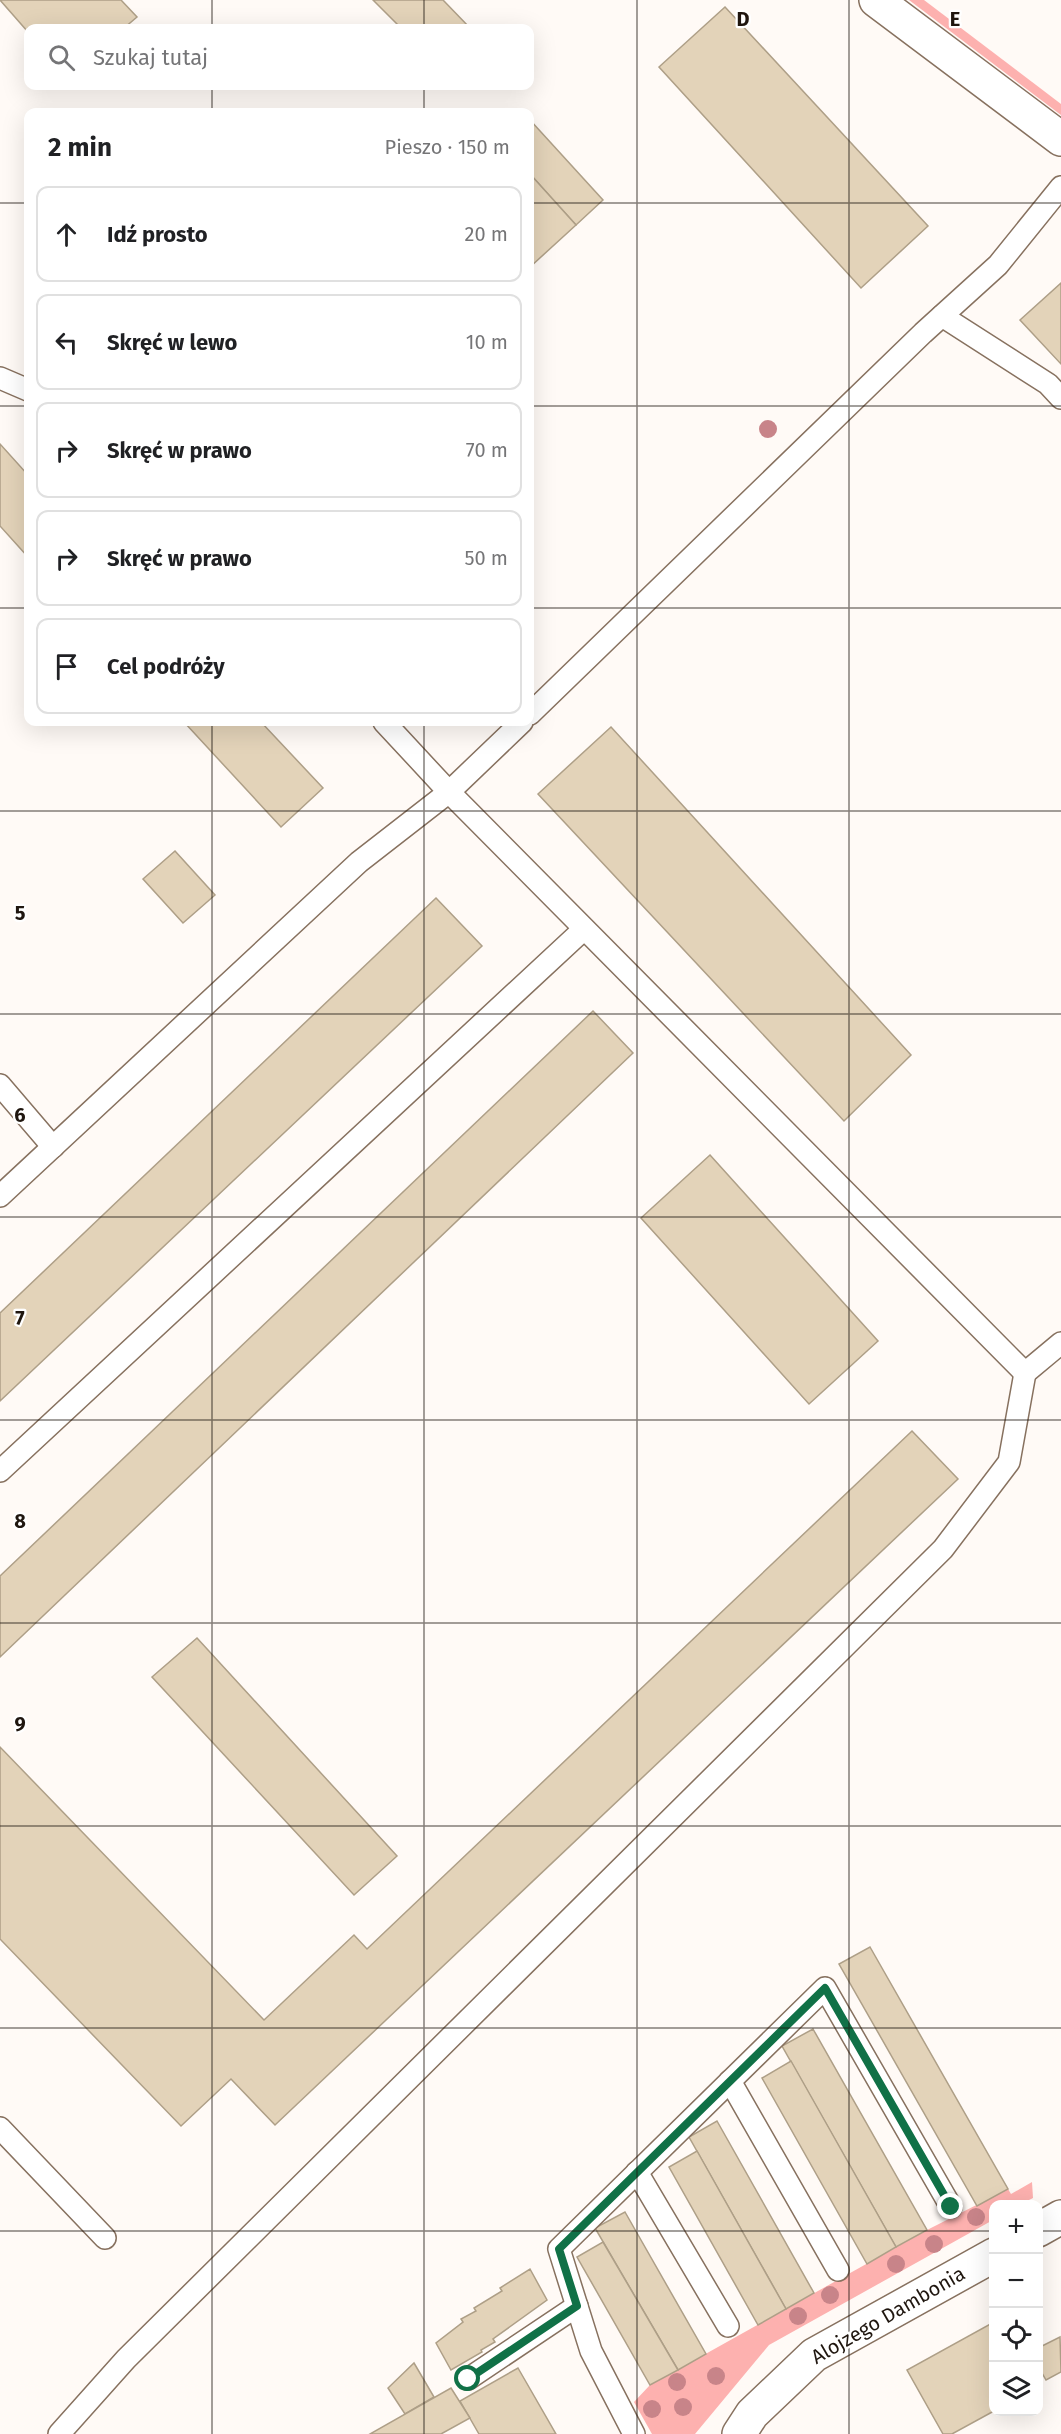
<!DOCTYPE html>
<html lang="pl">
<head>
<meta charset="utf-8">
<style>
	body { margin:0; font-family:"Fira Sans",sans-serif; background:#f2f2f2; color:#202124 }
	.controls { position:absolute; right:18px; bottom:18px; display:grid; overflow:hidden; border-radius:12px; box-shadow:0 6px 24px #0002 }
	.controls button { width:54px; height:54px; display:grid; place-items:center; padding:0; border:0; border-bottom:2px solid #e0e0e0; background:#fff; color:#202124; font:30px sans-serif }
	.stop { position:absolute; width:18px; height:18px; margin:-14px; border:4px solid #107147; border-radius:50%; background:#fff }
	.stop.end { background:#107147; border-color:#fff; box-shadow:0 2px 6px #0008 }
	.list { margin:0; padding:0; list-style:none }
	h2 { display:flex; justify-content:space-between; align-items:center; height:78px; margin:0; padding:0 24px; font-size:26px }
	h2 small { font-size:20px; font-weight:400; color:#757577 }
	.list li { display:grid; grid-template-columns:39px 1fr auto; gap:18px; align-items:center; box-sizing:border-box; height:96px; margin:0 12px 12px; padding:0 12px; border:2px solid #e0e0e0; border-radius:12px }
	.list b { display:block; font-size:22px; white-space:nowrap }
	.list em { font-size:20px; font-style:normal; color:#757577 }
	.icon { flex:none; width:33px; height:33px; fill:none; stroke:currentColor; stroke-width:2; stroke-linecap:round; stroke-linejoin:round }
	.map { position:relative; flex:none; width:1061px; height:2434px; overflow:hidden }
	.search { position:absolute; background:#fff; box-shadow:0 6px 24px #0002; left:24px; top:24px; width:510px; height:66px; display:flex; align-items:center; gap:15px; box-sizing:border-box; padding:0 21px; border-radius:12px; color:#757577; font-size:22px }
	.panel { position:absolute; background:#fff; box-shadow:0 6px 24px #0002; left:24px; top:108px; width:510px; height:618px; border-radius:12px }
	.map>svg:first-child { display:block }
	.green { fill:#fdb1af }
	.building { fill:#e3d3b9; stroke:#ae9f87; stroke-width:1.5 }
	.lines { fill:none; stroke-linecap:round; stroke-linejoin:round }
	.lane-casing { stroke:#87715f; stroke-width:24 }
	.street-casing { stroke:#87715f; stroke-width:36 }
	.secondary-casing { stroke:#87715f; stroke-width:36 }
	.lane { stroke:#fff; stroke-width:21 }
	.street { stroke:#fff; stroke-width:33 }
	.secondary { stroke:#fff; stroke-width:33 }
	.tree { fill:#c88489 }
	.route { stroke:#107147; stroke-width:8 }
	.grid { fill:none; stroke:#1f160f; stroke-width:1.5; stroke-opacity:0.55 }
	.labels { text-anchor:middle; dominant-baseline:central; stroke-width:4.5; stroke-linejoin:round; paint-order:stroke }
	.street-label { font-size:20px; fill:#1f160f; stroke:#fff }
	.grid-label { font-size:20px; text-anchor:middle; font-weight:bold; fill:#1f160f; stroke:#fff; stroke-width:4.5; stroke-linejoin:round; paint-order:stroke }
</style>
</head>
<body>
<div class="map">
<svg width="1061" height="2434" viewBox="0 0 1061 2434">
	<rect width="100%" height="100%" fill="#fffaf6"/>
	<g class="green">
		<path d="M 909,0 L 924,0 L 1061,104 L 1061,115 Z"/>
		<path d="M 1032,2182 L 1033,2198 L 1021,2204 L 994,2204 L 993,2220 L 769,2345 L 695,2434 L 652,2434 L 634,2402 L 650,2385 L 927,2230 L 1008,2189 L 1011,2194 Z"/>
	</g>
	<g class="building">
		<path d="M 0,0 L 121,0 L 137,17 L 124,28 L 28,28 L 28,32 Z"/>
		<path d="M 373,0 L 443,0 L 470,28 L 401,28 Z"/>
		<path d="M 725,7 L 928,226 L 861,288 L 659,67 Z"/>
		<path d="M 530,120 L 603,200 L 576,225 L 530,174 Z"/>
		<path d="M 530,174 L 576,225 L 530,267 Z"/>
		<path d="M 1061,283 L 1061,364 L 1020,320 Z"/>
		<path d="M 0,444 L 28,475 L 28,557 L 0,526 Z"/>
		<path d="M 184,722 L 261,722 L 323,788 L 281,827 Z"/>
		<path d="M 611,727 L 911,1055 L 844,1121 L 538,794 Z"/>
		<path d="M 175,851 L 215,895 L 183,923 L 143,879 Z"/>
		<path d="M 436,898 L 482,946 L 0,1401 L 0,1313 Z"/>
		<path d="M 593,1011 L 633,1053 L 0,1657 L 0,1576 Z"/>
		<path d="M 710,1155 L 878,1341 L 809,1404 L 641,1218 Z"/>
		<path d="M 912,1431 L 958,1479 L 275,2125 L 231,2079 L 181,2126 L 0,1939 L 0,1747 L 264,2020 L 354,1935 L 367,1949 Z"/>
		<path d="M 197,1638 L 397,1856 L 354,1895 L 152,1677 Z"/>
		<path d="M 870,1947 L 1008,2189 L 977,2206 L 839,1964 Z"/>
		<path d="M 813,2029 L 927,2230 L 896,2247 L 782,2046 Z"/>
		<path d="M 791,2061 L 896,2247 L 867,2264 L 762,2078 Z"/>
		<path d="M 717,2121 L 814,2293 L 786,2309 L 689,2137 Z"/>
		<path d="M 697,2151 L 786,2309 L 758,2325 L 669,2167 Z"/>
		<path d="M 625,2212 L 706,2354 L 678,2370 L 595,2228 Z"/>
		<path d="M 603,2242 L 678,2370 L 650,2385 L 577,2257 Z"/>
		<path d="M 530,2269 L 547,2300 L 493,2339 L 495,2342 L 481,2350 L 482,2352 L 451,2370 L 436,2343 L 463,2322 L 461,2319 L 476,2311 L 474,2308 L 502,2291 L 500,2288 Z"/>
		<path d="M 994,2322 L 994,2411 L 952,2434 L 943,2434 L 907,2370 Z"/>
		<path d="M 1060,2337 L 1061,2372 L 1046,2380 L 1038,2366 L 1038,2348 Z"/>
		<path d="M 414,2363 L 434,2397 L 405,2414 L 388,2388 Z"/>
		<path d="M 518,2368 L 556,2434 L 479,2434 L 460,2401 Z"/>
		<path d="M 451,2388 L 470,2418 L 441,2434 L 370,2434 Z"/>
	</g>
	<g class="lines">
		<defs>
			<g id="lane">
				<path d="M 942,316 L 1048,384 L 1061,398"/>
				<path d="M 0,378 L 28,390"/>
				<path d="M 530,714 L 923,333 L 998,265 L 1061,187"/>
				<path d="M 384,722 L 449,792 L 522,722"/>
				<path d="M 0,1085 L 53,1147"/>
				<path d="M 0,1196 L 359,862 L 449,792 L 1025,1373 L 1061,1343"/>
				<path d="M 0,1471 L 584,929"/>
				<path d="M 730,2081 L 838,2270"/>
				<path d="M 0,2128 L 105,2238"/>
				<path d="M 637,2172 L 728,2326"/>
				<path d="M 468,2379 L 577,2306"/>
				<path d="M 59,2434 L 126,2359 L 943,1549 L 1009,1462 L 1025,1373"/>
				<path d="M 634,2434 L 591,2351 L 559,2249 L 825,1988 L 951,2207"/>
			</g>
			<g id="street">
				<path d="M 1038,2230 L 1061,2217"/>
				<path d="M 739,2434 L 752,2414 L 814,2355 L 994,2255"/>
			</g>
			<path id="secondary" d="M 876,0 L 1061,139"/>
		</defs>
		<use href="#lane" class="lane-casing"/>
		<use href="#street" class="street-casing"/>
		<use href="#secondary" class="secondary-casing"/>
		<use href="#lane" class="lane"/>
		<use href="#street" class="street"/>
		<use href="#secondary" class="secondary"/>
	</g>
	<g class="tree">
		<circle cx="768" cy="429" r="9"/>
		<circle cx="976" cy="2217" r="9"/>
		<circle cx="934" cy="2244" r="9"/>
		<circle cx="896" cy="2264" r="9"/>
		<circle cx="830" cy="2295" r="9"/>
		<circle cx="798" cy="2316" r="9"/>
		<circle cx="716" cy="2376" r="9"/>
		<circle cx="677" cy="2382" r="9"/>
		<circle cx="683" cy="2407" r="9"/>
		<circle cx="652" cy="2409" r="9"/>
	</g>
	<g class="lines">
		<path class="route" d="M 468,2379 L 577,2306 L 559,2249 L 825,1988 L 951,2207"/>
	</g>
	<path class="grid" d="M 212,0 L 212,28M 424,0 L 424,28M 637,0 L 637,2434M 849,0 L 849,2434M 212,86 L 212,112M 424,86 L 424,112M 0,203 L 28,203M 530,203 L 1061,203M 0,406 L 28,406M 530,406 L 1061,406M 0,608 L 28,608M 530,608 L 1061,608M 212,722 L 212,2434M 424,722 L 424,2434M 0,811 L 1061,811M 0,1014 L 1061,1014M 0,1217 L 1061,1217M 0,1420 L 1061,1420M 0,1623 L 1061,1623M 0,1826 L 1061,1826M 0,2028 L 1061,2028M 0,2231 L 994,2231M 1038,2231 L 1061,2231"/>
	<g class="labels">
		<g class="street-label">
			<text transform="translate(888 2315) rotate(-30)">Alojzego Dambonia</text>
		</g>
	</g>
	<g class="grid-label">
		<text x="743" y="26">D</text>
		<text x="955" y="26">E</text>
		<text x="20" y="920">5</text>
		<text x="20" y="1122">6</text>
		<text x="20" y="1325">7</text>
		<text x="20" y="1528">8</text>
		<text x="20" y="1731">9</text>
	</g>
</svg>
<div class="controls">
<button>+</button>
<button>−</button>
<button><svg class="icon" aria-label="locate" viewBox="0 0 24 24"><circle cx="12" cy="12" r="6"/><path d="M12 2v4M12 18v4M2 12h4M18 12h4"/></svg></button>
<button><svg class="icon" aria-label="layers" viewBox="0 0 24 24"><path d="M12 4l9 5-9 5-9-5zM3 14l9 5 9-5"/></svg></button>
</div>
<div class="stop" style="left:468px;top:2379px"></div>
<div class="stop end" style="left:951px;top:2207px"></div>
<div class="search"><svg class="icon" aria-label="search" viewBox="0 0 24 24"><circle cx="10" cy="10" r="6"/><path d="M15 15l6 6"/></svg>Szukaj tutaj</div>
<section class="panel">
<h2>2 min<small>Pieszo · 150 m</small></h2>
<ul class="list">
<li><svg class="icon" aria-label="ahead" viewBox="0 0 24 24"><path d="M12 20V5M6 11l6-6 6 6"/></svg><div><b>Idź prosto</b></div><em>20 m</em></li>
<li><svg class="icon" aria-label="left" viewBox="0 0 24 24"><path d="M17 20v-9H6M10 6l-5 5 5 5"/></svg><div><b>Skręć w lewo</b></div><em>10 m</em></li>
<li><svg class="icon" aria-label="right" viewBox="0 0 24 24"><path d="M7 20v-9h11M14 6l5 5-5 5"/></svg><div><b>Skręć w prawo</b></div><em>70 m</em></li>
<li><svg class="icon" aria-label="right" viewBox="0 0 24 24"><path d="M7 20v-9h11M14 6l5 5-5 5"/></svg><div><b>Skręć w prawo</b></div><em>50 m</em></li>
<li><svg class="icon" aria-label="arrive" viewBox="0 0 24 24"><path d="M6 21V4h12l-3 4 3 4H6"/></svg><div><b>Cel podróży</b></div></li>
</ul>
</section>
</div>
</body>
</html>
